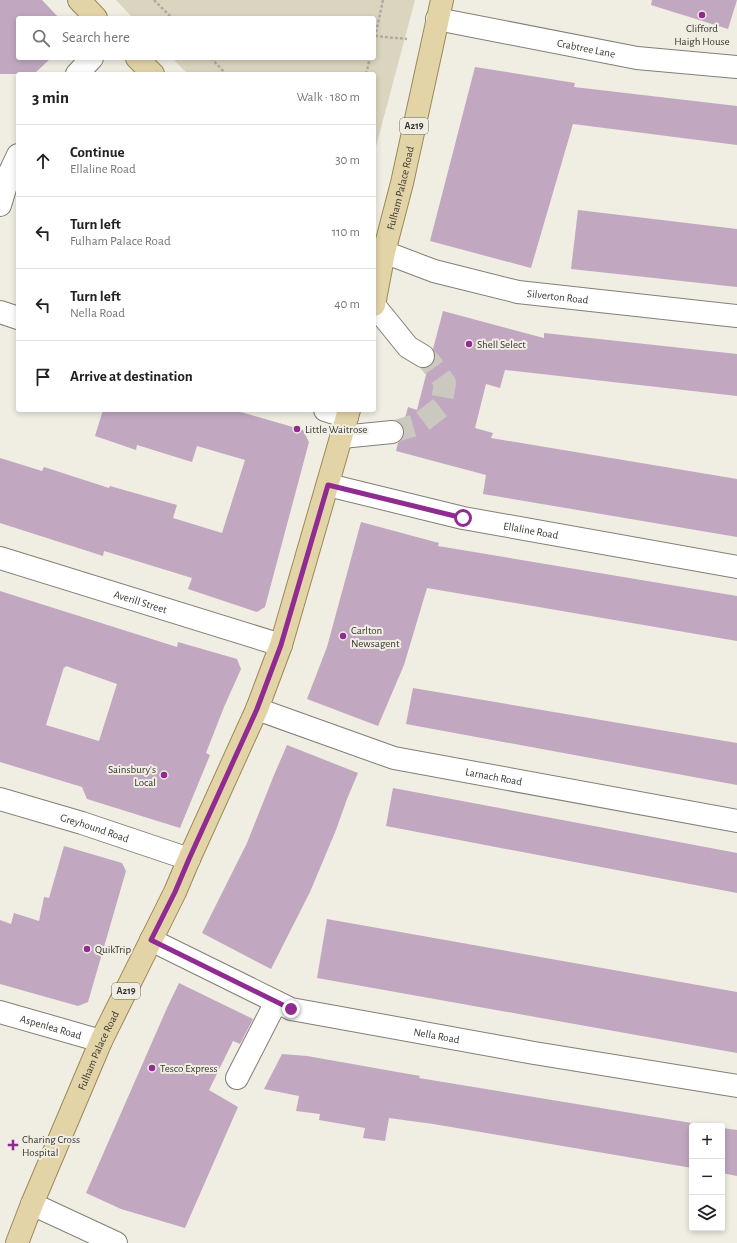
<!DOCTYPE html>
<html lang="en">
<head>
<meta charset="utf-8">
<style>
	body { margin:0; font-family:"Alegreya Sans",sans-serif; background:#f6f6f6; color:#222 }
	.controls { position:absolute; right:12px; bottom:12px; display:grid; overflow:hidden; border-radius:4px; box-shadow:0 2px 6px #0003 }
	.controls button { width:36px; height:36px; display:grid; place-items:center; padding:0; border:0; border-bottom:1px solid #e0e0e0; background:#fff; color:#222; font:20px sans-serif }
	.stop { position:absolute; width:12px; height:12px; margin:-9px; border:3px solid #8f2b91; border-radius:50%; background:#fff }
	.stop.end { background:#8f2b91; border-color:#fff; box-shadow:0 1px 4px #0008 }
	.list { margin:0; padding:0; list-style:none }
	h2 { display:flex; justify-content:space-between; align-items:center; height:52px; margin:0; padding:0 16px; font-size:17px }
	h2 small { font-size:13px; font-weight:400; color:#767676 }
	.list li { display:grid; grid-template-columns:26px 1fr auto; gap:12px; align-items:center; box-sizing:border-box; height:72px; padding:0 16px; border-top:1px solid #e0e0e0 }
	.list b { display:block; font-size:15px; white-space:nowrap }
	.list p { margin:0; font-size:13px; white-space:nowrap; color:#767676 }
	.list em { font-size:13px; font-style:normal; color:#767676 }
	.icon { flex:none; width:22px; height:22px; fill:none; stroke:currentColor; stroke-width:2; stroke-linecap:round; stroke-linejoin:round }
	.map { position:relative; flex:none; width:737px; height:1243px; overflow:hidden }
	.search { position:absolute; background:#fff; box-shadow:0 2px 6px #0003; left:16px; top:16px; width:360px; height:44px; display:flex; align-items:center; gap:10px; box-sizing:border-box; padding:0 14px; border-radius:4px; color:#767676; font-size:15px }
	.panel { position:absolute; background:#fff; box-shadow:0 2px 6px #0003; left:16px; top:72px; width:360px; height:340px; border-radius:4px }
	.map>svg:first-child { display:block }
	.green { fill:#dbd4bf }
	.building { fill:#c1a8c0; fill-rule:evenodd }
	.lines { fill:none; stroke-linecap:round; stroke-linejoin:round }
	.minor-tunnel { stroke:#cbc8c0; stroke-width:22; stroke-dasharray:22 11; stroke-linecap:butt }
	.minor-casing { stroke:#827f76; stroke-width:24 }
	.major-casing { stroke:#9b8a58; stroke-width:24 }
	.path { stroke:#afaca4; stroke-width:2.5; stroke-dasharray:3 2; stroke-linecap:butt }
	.minor { stroke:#fff; stroke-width:22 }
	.major { stroke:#e3d4a7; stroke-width:22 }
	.route { stroke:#8f2b91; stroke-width:5 }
	.poi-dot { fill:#8f2b91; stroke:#f0ede3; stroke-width:1.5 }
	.labels { text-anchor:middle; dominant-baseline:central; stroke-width:4; stroke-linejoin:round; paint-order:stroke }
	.shield { fill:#f0ede3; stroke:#6e6d67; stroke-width:1 }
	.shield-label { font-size:10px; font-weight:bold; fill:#373632 }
	.poi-label { font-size:11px; fill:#373632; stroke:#f0ede3; text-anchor:start }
	.street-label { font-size:11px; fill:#373632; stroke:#f0ede3 }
</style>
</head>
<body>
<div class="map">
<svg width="737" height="1243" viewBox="0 0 737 1243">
	<rect width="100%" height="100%" fill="#f0ede3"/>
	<path class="green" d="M 116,0 L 415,0 L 374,154 L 374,74 L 188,74 L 172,58 L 374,58 L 374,18 L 133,18 Z"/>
	<g class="building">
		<path d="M 0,0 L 42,0 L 59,18 L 18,18 L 18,58 L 51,58 L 34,74 L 0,74 Z"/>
		<path d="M 652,0 L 737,0 L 728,29 L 651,5 Z"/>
		<path d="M 475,67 L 575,83 L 574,87 L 737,106 L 737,145 L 573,124 L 531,268 L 430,241 Z"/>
		<path d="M 578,210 L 737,229 L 737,287 L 571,269 Z"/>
		<path d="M 443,311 L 544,338 L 544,333 L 737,354 L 737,396 L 505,370 L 500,388 L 486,384 L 475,428 L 493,433 L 491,438 L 737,479 L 737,537 L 483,494 L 486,475 L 396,451 L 398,443 L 404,437 L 404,431 L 403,426 L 408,407 L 417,410 L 428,367 L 434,362 L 435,356 L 433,349 Z"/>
		<path d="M 103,410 L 234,410 L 303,430 L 309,442 L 265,607 L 257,612 L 188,589 L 192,578 L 104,551 L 103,556 L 0,523 L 0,458 L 42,471 L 44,467 L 109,488 L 110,486 L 177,505 L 173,518 L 222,533 L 245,460 L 197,446 L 192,462 L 137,445 L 136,450 L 95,436 Z"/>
		<path d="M 361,522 L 439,543 L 438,546 L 737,596 L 737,641 L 427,588 L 404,665 L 378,726 L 307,699 L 327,647 Z"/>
		<path d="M 0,591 L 177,647 L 178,642 L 237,659 L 241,669 L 224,707 L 206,753 L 210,755 L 180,828 L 87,799 L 82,787 L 0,762 ZM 66,666 L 117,684 L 99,741 L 46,725 L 64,667 L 65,668 Z"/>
		<path d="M 413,688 L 737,743 L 737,785 L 406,724 Z"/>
		<path d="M 287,745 L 358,773 L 347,799 L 336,830 L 310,892 L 271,969 L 202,933 L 247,843 L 274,775 Z"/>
		<path d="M 393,788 L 737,853 L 737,893 L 386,826 Z"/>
		<path d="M 64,846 L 122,863 L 126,871 L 88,1002 L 78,1006 L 0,984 L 0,920 L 11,924 L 14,913 L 39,921 L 44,897 L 49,898 Z"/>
		<path d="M 327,919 L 737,992 L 737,1053 L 317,978 Z"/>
		<path d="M 179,983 L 253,1019 L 240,1044 L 233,1041 L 209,1090 L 238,1107 L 185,1228 L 121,1209 L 86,1193 L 167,1008 Z"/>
		<path d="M 282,1054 L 307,1056 L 420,1076 L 419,1078 L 710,1126 L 692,1126 L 692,1168 L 433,1124 L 389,1118 L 385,1141 L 363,1138 L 365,1128 L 319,1120 L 320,1114 L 296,1111 L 299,1096 L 264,1089 Z"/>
		<path d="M 722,1128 L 737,1130 L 737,1176 L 722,1173 Z"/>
	</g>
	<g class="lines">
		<path class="minor-tunnel" d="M 392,432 L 419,424 L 441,407 L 445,383 L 430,362 L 423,356"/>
		<defs>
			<g id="minor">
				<path id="s1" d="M 437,19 L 637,58 L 737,67"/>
				<path d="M 77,74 L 92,58"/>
				<path d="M 0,205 L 10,172 L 18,155"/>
				<path id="s2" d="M 384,252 L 434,271 L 518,292 L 737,316"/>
				<path d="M 374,305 L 408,347 L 423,356"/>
				<path d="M 0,312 L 18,318"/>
				<path d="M 325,410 L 347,417"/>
				<path d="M 342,437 L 392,432"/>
				<path id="s3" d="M 328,485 L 463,518 L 737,567"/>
				<path id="s4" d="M 0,558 L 281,645"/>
				<path id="s5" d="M 257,709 L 394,758 L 737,821"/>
				<path id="s6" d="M 0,799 L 82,823 L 189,859"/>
				<path id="s7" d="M 151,940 L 291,1009 L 534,1053 L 737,1086"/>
				<path id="s8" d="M 0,1012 L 101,1041"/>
				<path d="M 237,1078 L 276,1002"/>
				<path d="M 32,1204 L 116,1243"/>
			</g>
			<g id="major">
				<path d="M 79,0 L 96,18"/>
				<path d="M 137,58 L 153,74"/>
				<path id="s9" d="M 374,305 L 384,252 L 402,183 L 442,0"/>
				<path id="s10" d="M 17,1243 L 32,1204 L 101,1041 L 175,892 L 189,859 L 257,709 L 281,645 L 349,410"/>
			</g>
		</defs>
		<use href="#minor" class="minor-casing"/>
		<use href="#major" class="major-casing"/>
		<g class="path">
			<path d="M 154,0 L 172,18"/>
			<path d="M 375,36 L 407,39"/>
			<path d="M 374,42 L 383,0"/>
			<path d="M 211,58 L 226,74"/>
			<path d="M 366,74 L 370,58"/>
		</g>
		<use href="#minor" class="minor"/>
		<use href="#major" class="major"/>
	</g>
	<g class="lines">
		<path class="route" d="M 291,1009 L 151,940 L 175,892 L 189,859 L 257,709 L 281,645 L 328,485 L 463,518"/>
	</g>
	<g class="poi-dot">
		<circle cx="702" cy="15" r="4"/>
		<circle cx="469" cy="344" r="4"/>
		<circle cx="297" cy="429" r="4"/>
		<circle cx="343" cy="636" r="4"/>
		<circle cx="164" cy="775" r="4"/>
		<circle cx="87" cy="949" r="4"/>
		<circle cx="152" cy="1068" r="4"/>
		<path d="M11 1139h4v4h4v4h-4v4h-4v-4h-4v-4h4z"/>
	</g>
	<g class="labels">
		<g class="shield">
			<rect x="400" y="118" width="28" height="16" rx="3"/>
			<rect x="112" y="983" width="28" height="16" rx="3"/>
		</g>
		<g class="shield-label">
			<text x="414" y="126">A219</text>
			<text x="126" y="991">A219</text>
		</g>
		<g class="poi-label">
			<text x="702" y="28" text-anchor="middle">Clifford<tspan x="702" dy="13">Haigh House</tspan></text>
			<text x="477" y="344">Shell Select</text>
			<text x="305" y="429">Little Waitrose</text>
			<text x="351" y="630">Carlton<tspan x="351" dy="13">Newsagent</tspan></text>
			<text x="156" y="769" text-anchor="end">Sainsbury's<tspan x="156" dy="13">Local</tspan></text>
			<text x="95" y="949">QuikTrip</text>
			<text x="160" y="1068">Tesco Express</text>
			<text x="22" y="1139">Charing Cross<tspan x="22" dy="13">Hospital</tspan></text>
		</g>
		<g class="street-label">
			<text stroke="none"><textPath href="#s1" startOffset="152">Crabtree Lane</textPath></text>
			<text stroke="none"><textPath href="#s9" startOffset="120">Fulham Palace Road</textPath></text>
			<text stroke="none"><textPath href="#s2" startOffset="180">Silverton Road</textPath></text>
			<text stroke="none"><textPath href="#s3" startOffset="208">Ellaline Road</textPath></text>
			<text stroke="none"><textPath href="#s4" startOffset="147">Averill Street</textPath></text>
			<text stroke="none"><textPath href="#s5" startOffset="247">Larnach Road</textPath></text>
			<text stroke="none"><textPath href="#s6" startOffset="99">Greyhound Road</textPath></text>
			<text stroke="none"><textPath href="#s8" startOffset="53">Aspenlea Road</textPath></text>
			<text stroke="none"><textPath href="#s7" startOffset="304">Nella Road</textPath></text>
			<text stroke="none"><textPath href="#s10" startOffset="209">Fulham Palace Road</textPath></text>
		</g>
	</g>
</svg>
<div class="controls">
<button>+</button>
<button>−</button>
<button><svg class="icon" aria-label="layers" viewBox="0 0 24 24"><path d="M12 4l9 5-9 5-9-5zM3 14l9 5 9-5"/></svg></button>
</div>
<div class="stop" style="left:463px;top:518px"></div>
<div class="stop end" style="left:291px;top:1009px"></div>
<div class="search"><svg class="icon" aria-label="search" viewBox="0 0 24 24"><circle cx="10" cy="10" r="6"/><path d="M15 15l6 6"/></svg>Search here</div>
<section class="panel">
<h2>3 min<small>Walk · 180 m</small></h2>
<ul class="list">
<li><svg class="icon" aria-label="ahead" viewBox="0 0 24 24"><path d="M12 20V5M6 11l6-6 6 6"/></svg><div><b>Continue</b><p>Ellaline Road</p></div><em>30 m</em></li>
<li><svg class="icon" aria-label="left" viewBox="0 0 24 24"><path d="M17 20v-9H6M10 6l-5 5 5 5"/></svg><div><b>Turn left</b><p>Fulham Palace Road</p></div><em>110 m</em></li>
<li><svg class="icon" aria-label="left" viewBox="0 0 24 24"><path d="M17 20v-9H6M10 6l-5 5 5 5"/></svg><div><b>Turn left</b><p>Nella Road</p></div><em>40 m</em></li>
<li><svg class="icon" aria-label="arrive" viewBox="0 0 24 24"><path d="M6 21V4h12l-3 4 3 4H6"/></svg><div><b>Arrive at destination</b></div></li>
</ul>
</section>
</div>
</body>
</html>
